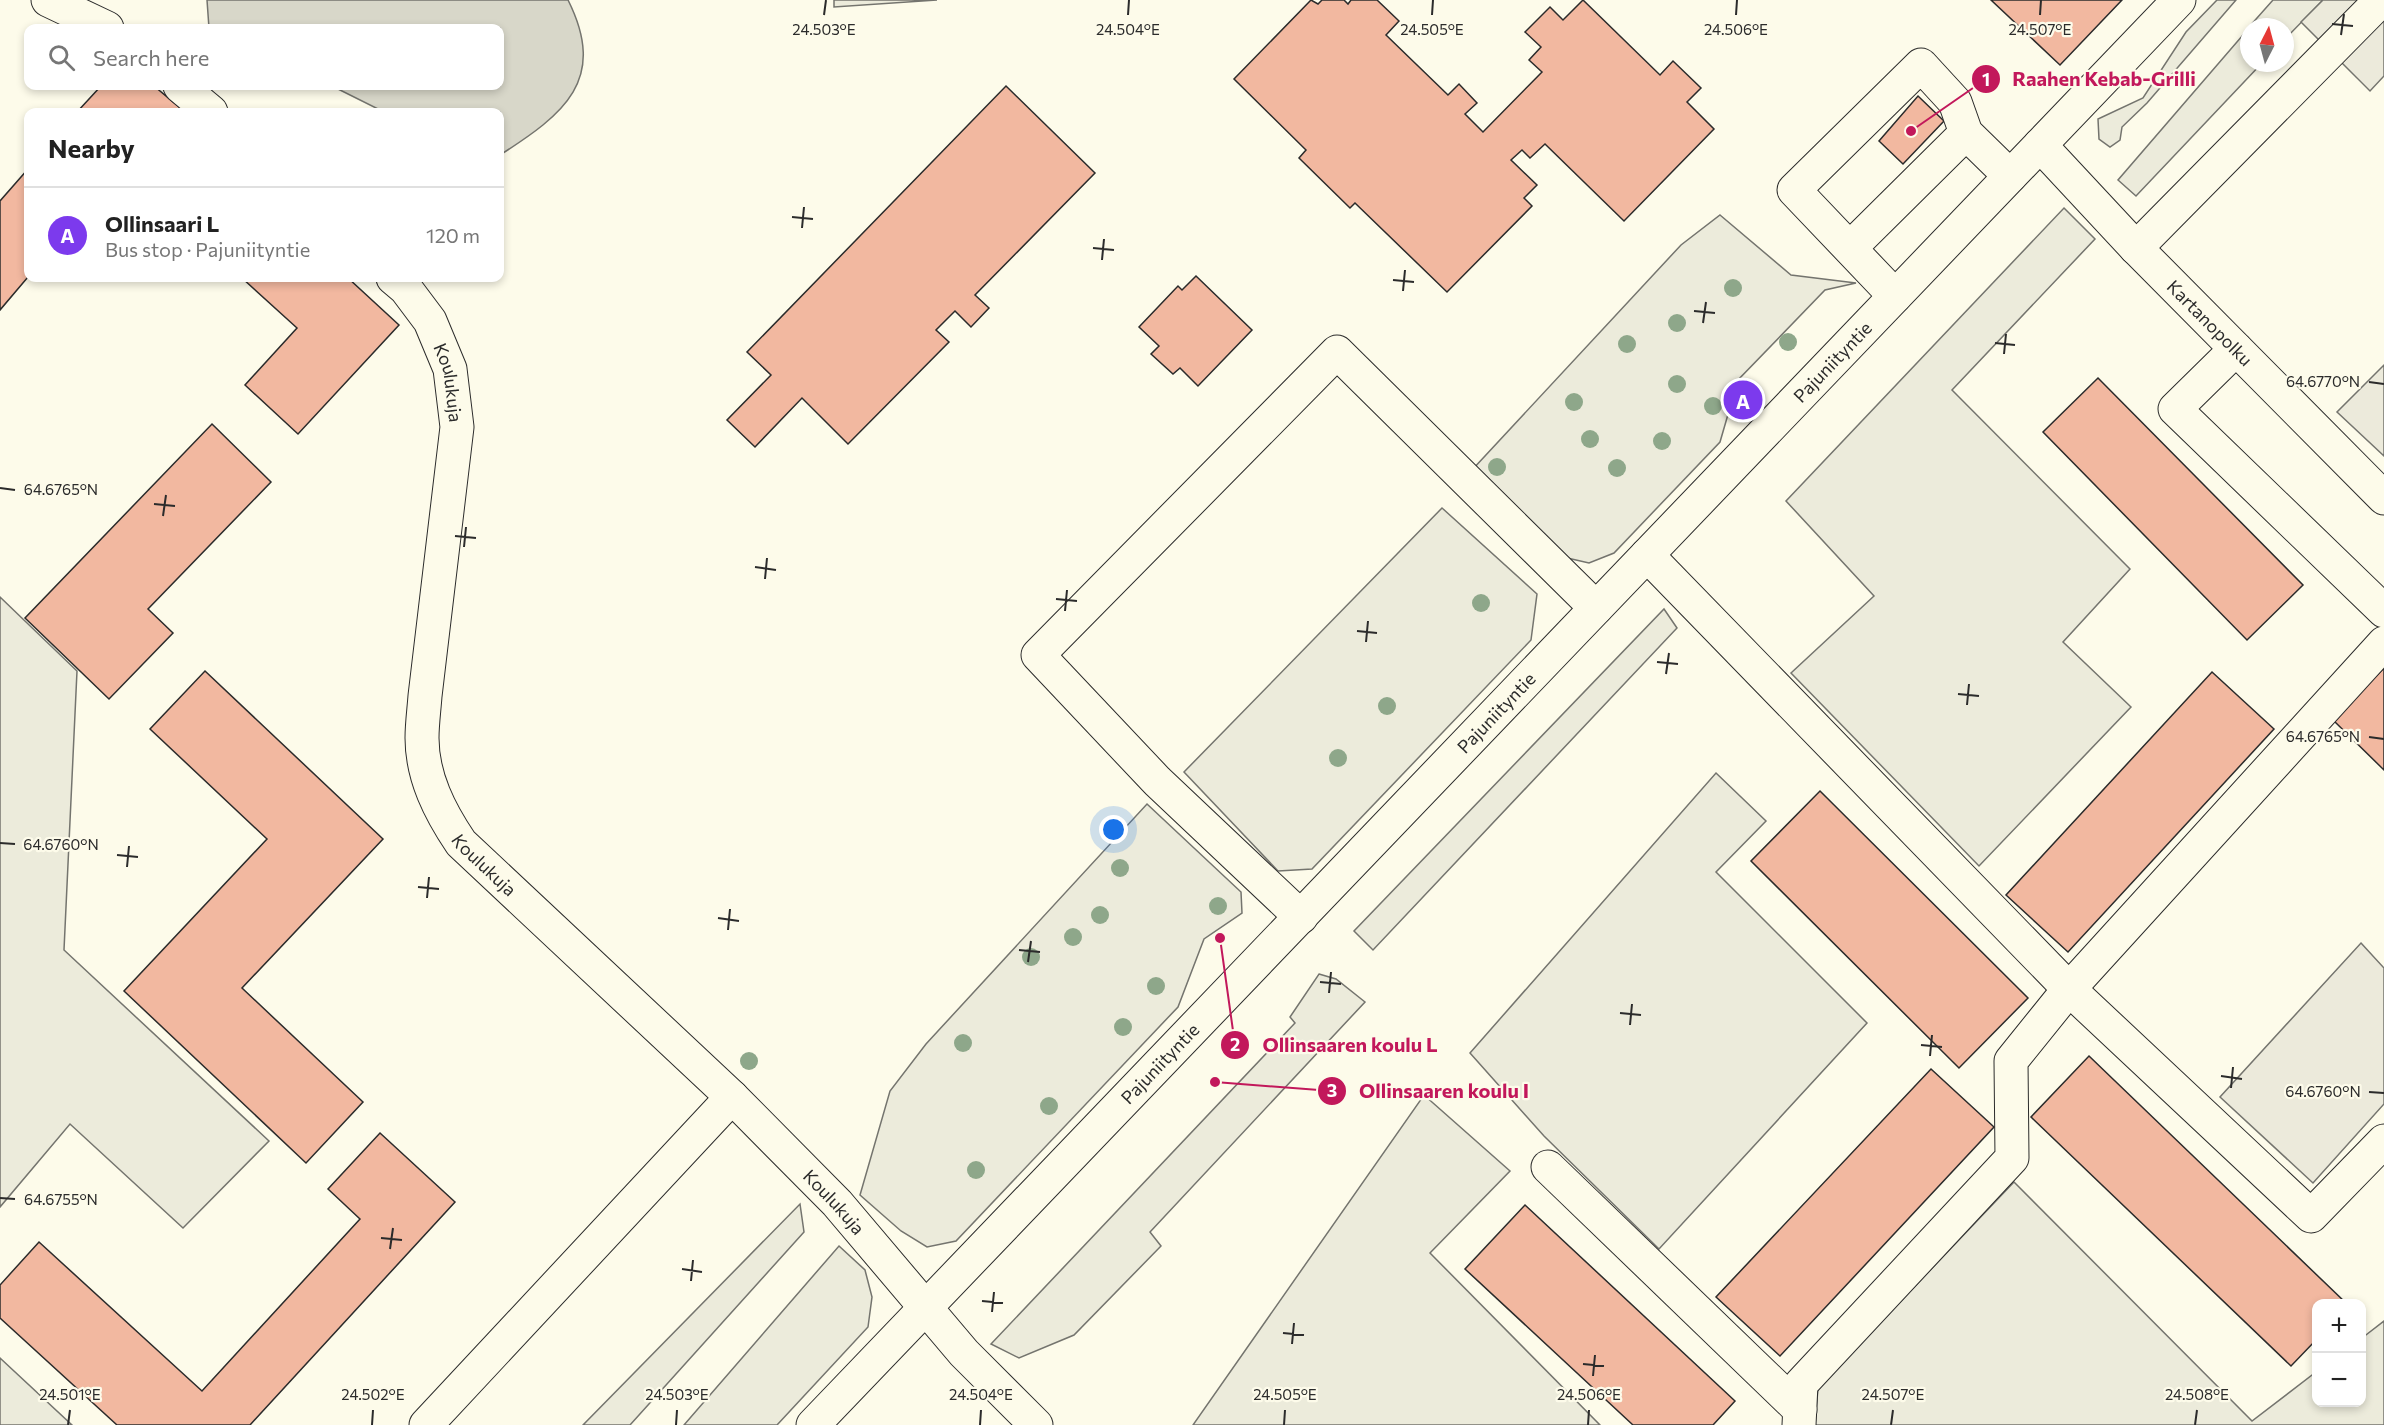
<!DOCTYPE html>
<html lang="en">
<head>
<meta charset="utf-8">
<style>
	body { margin:0; font-family:Commissioner,sans-serif; background:#f6f6f6; color:#222 }
	.controls { position:absolute; right:18px; bottom:18px; display:grid; overflow:hidden; border-radius:12px; box-shadow:0 3px 9px #0003 }
	.controls button { width:54px; height:54px; display:grid; place-items:center; padding:0; border:0; border-bottom:2px solid #e0e0e0; background:#fff; color:#222; font:30px sans-serif }
	.compass { position:absolute; left:2240px; top:18px; width:54px; height:54px; border-radius:50%; background:#fff; box-shadow:0 3px 9px #0003; rotate:6deg }
	.you { position:absolute; left:1114px; top:830px; width:21px; height:21px; margin:-15px; border:4px solid #fff; border-radius:50%; background:#1a73e8; box-shadow:0 0 0 9px #1a73e833 }
	.badge { display:grid; place-items:center; width:39px; height:39px; border-radius:50%; background:#7c3aed; color:#fff; font-size:20px; font-weight:700 }
	.pin { position:absolute; translate:-50% -50%; border:3px solid #fff; box-shadow:0 2px 6px #0006 }
	.list { margin:0; padding:0; list-style:none }
	h2 { display:flex; justify-content:space-between; align-items:center; height:78px; margin:0; padding:0 24px; font-size:26px }
	h2 small { font-size:20px; font-weight:400; color:#767676 }
	.list li { display:grid; grid-template-columns:39px 1fr auto; gap:18px; align-items:center; box-sizing:border-box; height:96px; padding:0 24px; border-top:2px solid #e0e0e0 }
	.list b { display:block; font-size:22px; white-space:nowrap }
	.list p { margin:0; font-size:20px; white-space:nowrap; color:#767676 }
	.list em { font-size:20px; font-style:normal; color:#767676 }
	.icon { flex:none; width:33px; height:33px; fill:none; stroke:currentColor; stroke-width:2; stroke-linecap:round; stroke-linejoin:round }
	.map { position:relative; flex:none; width:2384px; height:1425px; overflow:hidden }
	.search { position:absolute; background:#fff; box-shadow:0 3px 9px #0003; left:24px; top:24px; width:480px; height:66px; display:flex; align-items:center; gap:15px; box-sizing:border-box; padding:0 21px; border-radius:12px; color:#767676; font-size:22px }
	.panel { position:absolute; background:#fff; box-shadow:0 3px 9px #0003; left:24px; top:108px; width:480px; height:174px; border-radius:12px }
	.map>svg:first-child { display:block }
	.green { fill:#ecebdb; stroke:#74746e; stroke-width:1.5 }
	.parking { fill:#eceadb; stroke:#74746e; stroke-width:1.5 }
	.water { fill:#d8d7c9; stroke:#74746e; stroke-width:1.5 }
	.building { fill:#f2b8a0; stroke:#2b2b2b; stroke-width:1.5 }
	.lines { fill:none; stroke-linecap:round; stroke-linejoin:round }
	.minor-casing { stroke:#2b2b2b; stroke-width:35 }
	.minor { stroke:#fdfbea; stroke-width:33 }
	.tree { fill:#8ea78a }
	.ticks { fill:none; stroke:#2b2b2b; stroke-width:2 }
	.labels { text-anchor:middle; dominant-baseline:central; stroke-width:4.5; stroke-linejoin:round; paint-order:stroke }
	.street-label { font-size:18px; fill:#2b2b2b; stroke:#fdfbea }
	.ticks-label { font-size:15px; text-anchor:middle; fill:#2b2b2b; stroke:#fdfbea; stroke-width:4.5; stroke-linejoin:round; paint-order:stroke }
	.leader { fill:none; stroke:#c2185b; stroke-width:2 }
	.callout-dot { fill:#c2185b; stroke:#fdfbea; stroke-width:2 }
	.mark-label { font-size:18px; text-anchor:middle; font-weight:bold; fill:#fff }
	.callout-label { font-size:20px; text-anchor:middle; font-weight:bold; fill:#c2185b; stroke:#fdfbea; stroke-width:4.5; stroke-linejoin:round; paint-order:stroke }
</style>
</head>
<body>
<div class="map">
<svg width="2384" height="1425" viewBox="0 0 2384 1425">
	<rect width="100%" height="100%" fill="#fdfbea"/>
	<g class="green">
		<path d="M 834,0 L 937,0 L 834,7 Z"/>
		<path d="M 2217,0 L 2236,0 L 2147,103 L 2122,127 L 2120,140 L 2110,147 L 2099,139 L 2098,119 L 2143,98 L 2186,32 Z"/>
		<path d="M 2273,0 L 2323,0 L 2285,39 L 2285,27 L 2249,27 Z"/>
		<path d="M 2249,28 L 2249,63 L 2262,63 L 2136,196 L 2118,180 Z"/>
		<path d="M 2064,208 L 2095,239 L 1952,390 L 2130,569 L 2063,642 L 2131,707 L 1979,866 L 1791,673 L 1874,596 L 1786,501 Z"/>
		<path d="M 1720,215 L 1791,275 L 1856,283 L 1825,290 L 1738,380 L 1720,442 L 1614,553 L 1589,563 L 1563,557 L 1472,470 L 1681,245 Z"/>
		<path d="M 1442,508 L 1537,594 L 1531,640 L 1312,869 L 1278,871 L 1184,772 Z"/>
		<path d="M 0,597 L 77,671 L 64,950 L 269,1141 L 183,1228 L 70,1124 L 0,1207 Z"/>
		<path d="M 1664,609 L 1677,628 L 1373,950 L 1354,931 Z"/>
		<path d="M 1716,773 L 1766,821 L 1716,872 L 1867,1023 L 1659,1249 L 1544,1136 L 1470,1053 Z"/>
		<path d="M 1147,804 L 1241,892 L 1242,913 L 1204,939 L 1178,1007 L 956,1241 L 927,1247 L 901,1231 L 860,1195 L 890,1091 L 926,1044 Z"/>
		<path d="M 1319,974 L 1336,979 L 1365,1002 L 1150,1232 L 1161,1246 L 1074,1335 L 1019,1358 L 991,1344 L 1295,1023 L 1290,1017 Z"/>
		<path d="M 1424,1095 L 1510,1171 L 1430,1253 L 1600,1425 L 1193,1425 Z"/>
		<path d="M 2014,1182 L 2252,1421 L 2316,1372 L 2316,1402 L 2362,1402 L 2362,1338 L 2384,1321 L 2384,1425 L 1815,1425 L 1818,1388 Z"/>
		<path d="M 800,1204 L 804,1232 L 630,1425 L 583,1425 Z"/>
		<path d="M 839,1246 L 865,1270 L 872,1297 L 868,1327 L 777,1425 L 684,1425 Z"/>
		<path d="M 0,1358 L 72,1425 L 0,1425 Z"/>
	</g>
	<g class="parking">
		<path d="M 2323,0 L 2384,0 L 2384,76 L 2370,91 L 2301,22 Z"/>
		<path d="M 2384,365 L 2384,456 L 2337,412 Z"/>
		<path d="M 2361,943 L 2384,968 L 2384,1104 L 2313,1183 L 2220,1097 Z"/>
	</g>
	<path class="water" d="M 207,0 L 568,0 C 608,80 564,114 500,155 L 500,112 L 384,112 L 332,86 L 500,86 L 500,28 L 209,28 Z"/>
	<g class="building">
		<path d="M 1311,0 L 1318,4 L 1322,0 L 1344,0 L 1348,4 L 1351,0 L 1377,0 L 1399,21 L 1386,35 L 1448,95 L 1459,84 L 1477,103 L 1465,114 L 1483,132 L 1542,72 L 1529,60 L 1541,47 L 1525,32 L 1550,7 L 1563,20 L 1583,0 L 1660,75 L 1673,61 L 1701,88 L 1687,102 L 1714,129 L 1624,221 L 1545,144 L 1530,158 L 1522,150 L 1511,160 L 1537,185 L 1524,198 L 1532,206 L 1447,292 L 1355,203 L 1350,208 L 1299,158 L 1306,150 L 1234,79 Z"/>
		<path d="M 1991,0 L 2122,0 L 2060,65 Z"/>
		<path d="M 101,86 L 154,86 L 185,112 L 77,112 Z"/>
		<path d="M 1006,86 L 1095,173 L 975,295 L 989,308 L 971,327 L 955,311 L 936,330 L 949,342 L 848,444 L 802,398 L 755,447 L 727,420 L 771,375 L 747,352 Z"/>
		<path d="M 1918,96 L 1944,121 L 1903,164 L 1879,141 Z"/>
		<path d="M 28,169 L 28,277 L 0,310 L 0,201 Z"/>
		<path d="M 1196,276 L 1252,330 L 1198,386 L 1180,368 L 1173,374 L 1151,354 L 1159,346 L 1139,327 L 1178,286 L 1182,290 Z"/>
		<path d="M 242,278 L 348,278 L 399,325 L 298,434 L 245,385 L 297,328 Z"/>
		<path d="M 2098,378 L 2303,585 L 2247,640 L 2043,432 Z"/>
		<path d="M 212,424 L 271,482 L 148,609 L 173,633 L 109,699 L 25,618 Z"/>
		<path d="M 2384,668 L 2384,770 L 2333,720 Z"/>
		<path d="M 205,671 L 383,839 L 242,988 L 363,1102 L 306,1163 L 124,991 L 267,839 L 150,729 Z"/>
		<path d="M 2212,672 L 2274,729 L 2068,952 L 2006,895 Z"/>
		<path d="M 1820,791 L 2028,998 L 1959,1068 L 1751,861 Z"/>
		<path d="M 2089,1056 L 2347,1304 L 2316,1304 L 2316,1340 L 2291,1366 L 2031,1117 Z"/>
		<path d="M 1931,1069 L 1994,1127 L 1780,1356 L 1716,1297 Z"/>
		<path d="M 380,1133 L 455,1202 L 250,1425 L 117,1425 L 0,1318 L 0,1285 L 39,1242 L 202,1391 L 360,1219 L 328,1189 Z"/>
		<path d="M 1525,1205 L 1735,1401 L 1713,1425 L 1633,1425 L 1465,1269 Z"/>
	</g>
	<g class="lines">
		<defs>
			<g id="minor">
				<path d="M 48,0 L 107,28"/>
				<path d="M 180,86 L 211,112"/>
				<path id="s1" d="M 2040,145 L 2136,248 L 2384,498"/>
				<path d="M 1850,248 L 1966,133"/>
				<path d="M 2136,248 L 2381,0"/>
				<path id="s2" d="M 393,278 L 406,289 L 430,321 L 450,369 L 457,427 L 425,696 C 424,710 422,724 422,738 C 422,777 440,812 461,843 L 732,1097 L 837,1203 L 964,1353 L 1036,1425"/>
				<path d="M 1895,296 L 1794,190 L 1921,65 L 1955,102 L 1966,133 L 2010,176"/>
				<path d="M 2236,349 L 2175,409 L 2384,611"/>
				<path d="M 1647,555 L 2069,989 L 2311,1216 L 2384,1141"/>
				<path d="M 1301,917 L 1157,781 L 1038,655 L 1337,352 L 1596,608"/>
				<path d="M 1548,1167 L 1800,1410"/>
				<path d="M 426,1425 L 732,1097"/>
				<path id="s3" d="M 813,1425 L 2179,0"/>
				<path d="M 1799,1425 L 1801,1384 L 2012,1158 L 2011,1061 L 2069,989 L 2384,643"/>
			</g>
		</defs>
		<use href="#minor" class="minor-casing"/>
		<use href="#minor" class="minor"/>
	</g>
	<g class="tree">
		<circle cx="1733" cy="288" r="9"/>
		<circle cx="1677" cy="323" r="9"/>
		<circle cx="1788" cy="342" r="9"/>
		<circle cx="1627" cy="344" r="9"/>
		<circle cx="1677" cy="384" r="9"/>
		<circle cx="1574" cy="402" r="9"/>
		<circle cx="1713" cy="406" r="9"/>
		<circle cx="1590" cy="439" r="9"/>
		<circle cx="1662" cy="441" r="9"/>
		<circle cx="1497" cy="467" r="9"/>
		<circle cx="1617" cy="468" r="9"/>
		<circle cx="1481" cy="603" r="9"/>
		<circle cx="1387" cy="706" r="9"/>
		<circle cx="1338" cy="758" r="9"/>
		<circle cx="1120" cy="868" r="9"/>
		<circle cx="1218" cy="906" r="9"/>
		<circle cx="1100" cy="915" r="9"/>
		<circle cx="1073" cy="937" r="9"/>
		<circle cx="1031" cy="957" r="9"/>
		<circle cx="1156" cy="986" r="9"/>
		<circle cx="1123" cy="1027" r="9"/>
		<circle cx="963" cy="1043" r="9"/>
		<circle cx="749" cy="1061" r="9"/>
		<circle cx="1049" cy="1106" r="9"/>
		<circle cx="976" cy="1170" r="9"/>
	</g>
	<path class="ticks" d="M 824,15 L 826,0M 1128,15 L 1129,0M 1432,15 L 1433,0M 1736,15 L 1737,0M 2040,15 L 2041,0M 2332,24 L 2353,26M 2341,35 L 2344,14M 792,217 L 813,219M 802,228 L 804,207M 1093,248 L 1114,250M 1102,260 L 1104,239M 1393,280 L 1414,282M 1403,291 L 1405,270M 1694,311 L 1715,313M 1703,323 L 1706,302M 1995,343 L 2015,345M 2004,354 L 2006,334M 2369,382 L 2384,384M 0,488 L 15,490M 154,504 L 175,506M 163,516 L 166,495M 455,536 L 476,538M 464,547 L 466,527M 755,567 L 776,570M 765,579 L 767,558M 1056,599 L 1077,601M 1065,611 L 1067,590M 1357,631 L 1377,633M 1366,642 L 1368,621M 1657,662 L 1678,664M 1666,674 L 1669,653M 1958,694 L 1979,696M 1967,705 L 1969,684M 2369,737 L 2384,739M 0,843 L 15,844M 117,855 L 138,857M 127,867 L 129,846M 418,887 L 439,889M 427,898 L 429,877M 718,918 L 739,921M 728,930 L 730,909M 1019,950 L 1040,952M 1028,962 L 1031,941M 1320,982 L 1341,984M 1329,993 L 1331,972M 1620,1013 L 1641,1015M 1630,1025 L 1632,1004M 1921,1045 L 1942,1047M 1930,1056 L 1932,1035M 2221,1076 L 2242,1079M 2231,1088 L 2233,1067M 2369,1092 L 2384,1093M 0,1198 L 15,1199M 381,1238 L 402,1240M 390,1249 L 393,1228M 682,1269 L 702,1272M 691,1281 L 693,1260M 982,1301 L 1003,1303M 992,1312 L 994,1292M 1283,1333 L 1304,1335M 1292,1344 L 1294,1323M 1583,1364 L 1604,1366M 1593,1376 L 1595,1355M 68,1425 L 70,1410M 372,1425 L 373,1410M 676,1425 L 677,1410M 980,1425 L 981,1410M 1284,1425 L 1285,1410M 1588,1425 L 1589,1410M 1891,1425 L 1893,1410M 2195,1425 L 2197,1410"/>
	<g class="labels">
		<g class="street-label">
			<text stroke="none"><textPath href="#s1" startOffset="246">Kartanopolku</textPath></text>
			<text stroke="none"><textPath href="#s3" startOffset="1473">Pajuniityntie</textPath></text>
			<text stroke="none"><textPath href="#s2" startOffset="122">Koulukuja</textPath></text>
			<text stroke="none"><textPath href="#s3" startOffset="987">Pajuniityntie</textPath></text>
			<text stroke="none"><textPath href="#s2" startOffset="626">Koulukuja</textPath></text>
			<text stroke="none"><textPath href="#s3" startOffset="501">Pajuniityntie</textPath></text>
			<text stroke="none"><textPath href="#s2" startOffset="1112">Koulukuja</textPath></text>
		</g>
	</g>
	<g class="ticks-label">
		<text x="824" y="35">24.503°E</text>
		<text x="1128" y="35">24.504°E</text>
		<text x="1432" y="35">24.505°E</text>
		<text x="1736" y="35">24.506°E</text>
		<text x="2040" y="35">24.507°E</text>
		<text x="2323" y="387">64.6770°N</text>
		<text x="61" y="495">64.6765°N</text>
		<text x="2323" y="742">64.6765°N</text>
		<text x="61" y="850">64.6760°N</text>
		<text x="2323" y="1097">64.6760°N</text>
		<text x="61" y="1205">64.6755°N</text>
		<text x="70" y="1400">24.501°E</text>
		<text x="373" y="1400">24.502°E</text>
		<text x="677" y="1400">24.503°E</text>
		<text x="981" y="1400">24.504°E</text>
		<text x="1285" y="1400">24.505°E</text>
		<text x="1589" y="1400">24.506°E</text>
		<text x="1893" y="1400">24.507°E</text>
		<text x="2197" y="1400">24.508°E</text>
	</g>
	<path class="leader" d="M1911 131L1986 79M1220 938L1235 1045M1215 1082L1332 1091"/>
	<g class="callout-dot">
		<circle cx="1911" cy="131" r="6"/>
		<circle cx="1220" cy="938" r="6"/>
		<circle cx="1215" cy="1082" r="6"/>
		<circle cx="1986" cy="79" r="15"/>
		<circle cx="1235" cy="1045" r="15"/>
		<circle cx="1332" cy="1091" r="15"/>
	</g>
	<g class="mark-label">
		<text x="1986" y="86">1</text>
		<text x="1235" y="1051">2</text>
		<text x="1332" y="1097">3</text>
	</g>
	<g class="callout-label">
		<text x="2104" y="86">Raahen Kebab-Grilli</text>
		<text x="1350" y="1052">Ollinsaaren koulu L</text>
		<text x="1444" y="1098">Ollinsaaren koulu I</text>
	</g>
</svg>
<div class="controls">
<button>+</button>
<button>−</button>
</div>
<svg class="compass" viewBox="-18 -18 36 36"><path d="M0-13l5 13h-10z" fill="#e53935"/><path d="M0 13l5-13h-10z" fill="#767676"/></svg>
<div class="you"></div>
<div class="pin badge" style="left:1743px;top:400px">A</div>
<div class="search"><svg class="icon" aria-label="search" viewBox="0 0 24 24"><circle cx="10" cy="10" r="6"/><path d="M15 15l6 6"/></svg>Search here</div>
<section class="panel">
<h2>Nearby<small></small></h2>
<ul class="list">
<li><span class="badge">A</span><div><b>Ollinsaari L</b><p>Bus stop · Pajuniityntie</p></div><em>120 m</em></li>
</ul>
</section>
</div>
</body>
</html>
